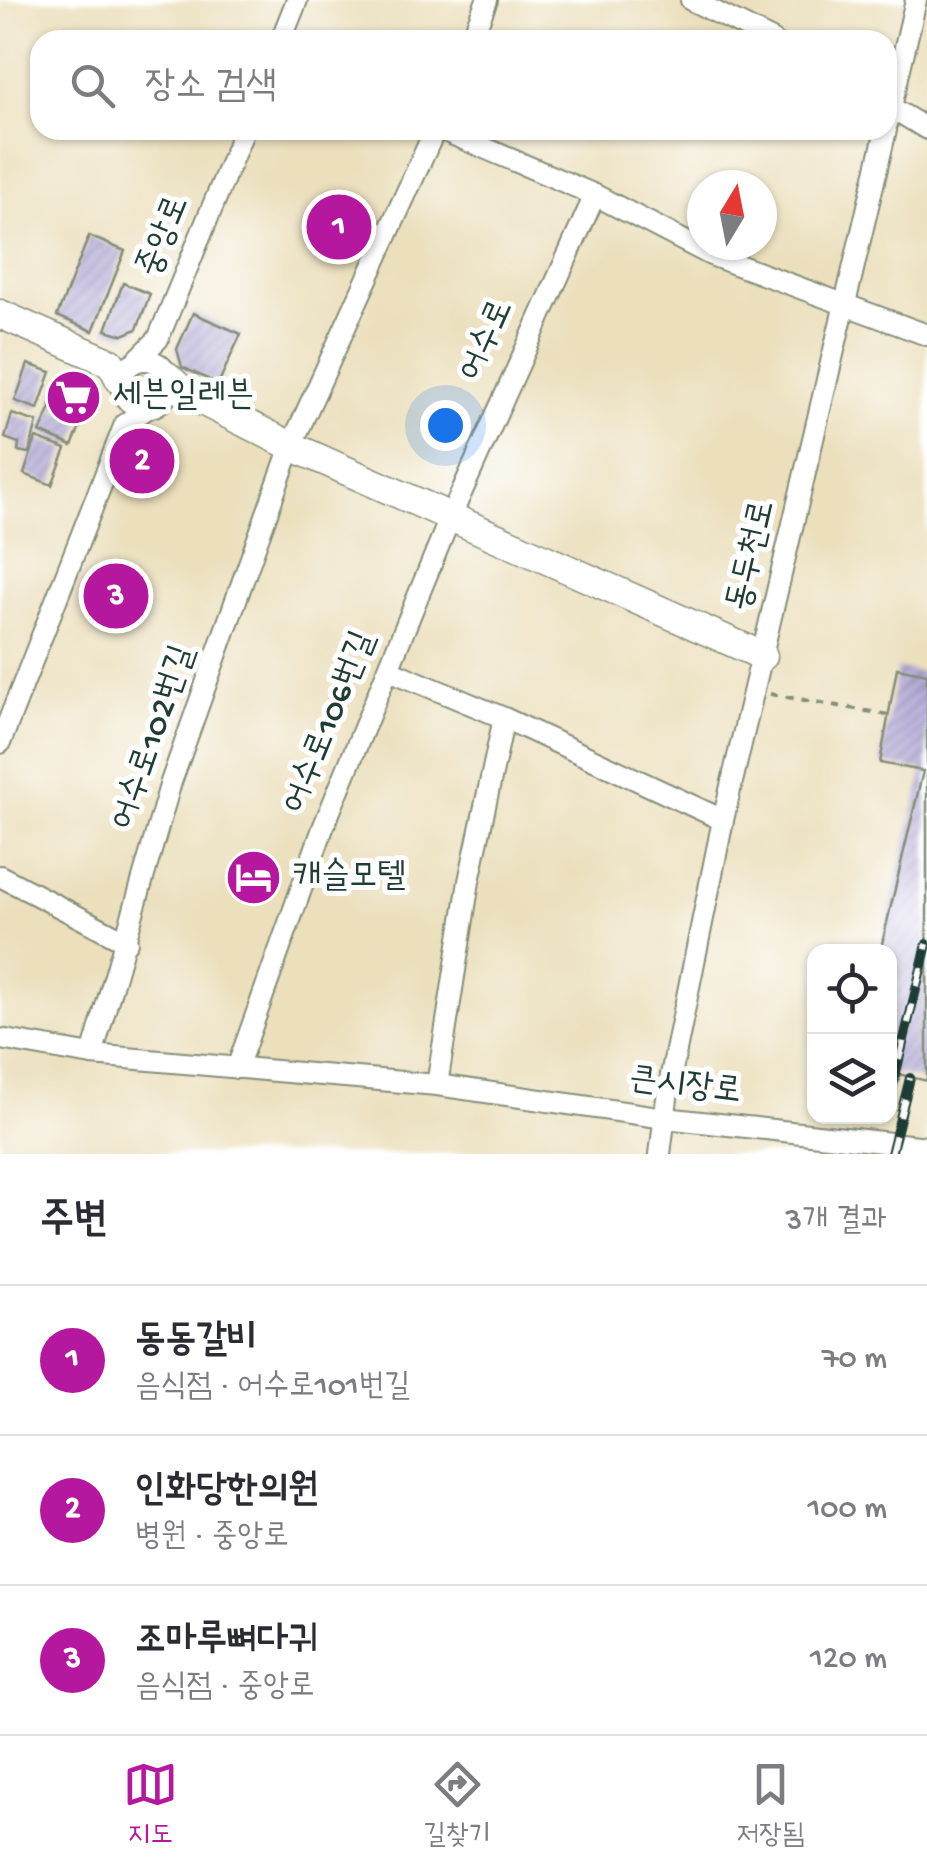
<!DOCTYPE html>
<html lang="ko">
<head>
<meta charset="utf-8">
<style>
	body { margin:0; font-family:"Gochi Hand","Poor Story",sans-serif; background:#f7f7f7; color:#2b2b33 }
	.controls { position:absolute; right:30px; bottom:30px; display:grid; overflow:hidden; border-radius:20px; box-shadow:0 2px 8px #0004 }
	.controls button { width:90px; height:90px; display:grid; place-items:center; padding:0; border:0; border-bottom:2px solid #e1e1e2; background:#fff; color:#2b2b33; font:50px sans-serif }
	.compass { position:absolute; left:687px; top:170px; width:90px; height:90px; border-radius:50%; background:#fff; box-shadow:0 2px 8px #0004; rotate:10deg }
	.you { position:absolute; left:445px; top:425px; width:35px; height:35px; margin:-25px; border:8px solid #fff; border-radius:50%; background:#1a73e8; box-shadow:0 0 0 15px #1a73e833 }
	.badge { display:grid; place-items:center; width:65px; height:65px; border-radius:50%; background:#b5179e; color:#fff; font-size:32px; font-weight:700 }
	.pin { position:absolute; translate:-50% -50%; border:5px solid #fff; box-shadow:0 2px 10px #0006 }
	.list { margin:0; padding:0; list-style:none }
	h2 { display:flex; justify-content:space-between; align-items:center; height:130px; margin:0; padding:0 40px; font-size:42px }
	h2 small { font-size:32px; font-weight:400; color:#7c7c81 }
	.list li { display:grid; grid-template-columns:65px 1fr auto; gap:30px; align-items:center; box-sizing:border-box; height:150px; padding:0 40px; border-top:2px solid #e1e1e2 }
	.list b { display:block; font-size:38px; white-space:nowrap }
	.list p { margin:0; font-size:32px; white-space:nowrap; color:#7c7c81 }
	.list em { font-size:32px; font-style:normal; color:#7c7c81 }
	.icon { flex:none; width:55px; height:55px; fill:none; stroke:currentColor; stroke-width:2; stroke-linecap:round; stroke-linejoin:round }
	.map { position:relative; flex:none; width:927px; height:1154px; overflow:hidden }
	.search { position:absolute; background:#fff; box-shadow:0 2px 8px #0004; left:30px; right:30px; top:30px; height:110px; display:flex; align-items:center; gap:25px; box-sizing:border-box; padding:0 35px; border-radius:30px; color:#7c7c81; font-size:38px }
	.sheet { height:580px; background:#fff }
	nav { display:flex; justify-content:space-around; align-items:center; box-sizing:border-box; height:140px; border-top:2px solid #e1e1e2; background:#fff; font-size:28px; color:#7c7c81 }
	nav a { display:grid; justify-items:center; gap:5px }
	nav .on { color:#b5179e }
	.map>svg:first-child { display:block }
	.grass { fill:#b0c063; stroke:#687e4c; stroke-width:2.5 }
	.building { fill:url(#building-hatch) }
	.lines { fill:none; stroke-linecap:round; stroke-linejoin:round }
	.minor-casing { stroke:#858e78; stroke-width:24 }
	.major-casing { stroke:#858e78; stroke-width:31 }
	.path { stroke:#858e78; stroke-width:4; stroke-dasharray:8 8; stroke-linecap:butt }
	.minor { stroke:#fff; stroke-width:20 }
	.major { stroke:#fff; stroke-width:28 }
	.rail-casing { stroke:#1f3d34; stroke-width:10 }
	.rail { stroke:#fff; stroke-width:6; stroke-dasharray:19; stroke-linecap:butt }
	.labels { text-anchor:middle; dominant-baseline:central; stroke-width:10; stroke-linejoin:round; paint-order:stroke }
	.street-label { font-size:35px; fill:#1f3d34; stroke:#fff }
	.poi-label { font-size:35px; fill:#1f3d34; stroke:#fff; text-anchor:start }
</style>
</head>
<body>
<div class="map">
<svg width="927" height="1154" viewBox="0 0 927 1154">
	<defs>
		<pattern id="building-hatch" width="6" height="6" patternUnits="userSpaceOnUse" patternTransform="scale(2.5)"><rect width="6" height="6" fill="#b2a9d6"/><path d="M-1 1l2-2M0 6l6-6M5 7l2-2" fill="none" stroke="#908bae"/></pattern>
	</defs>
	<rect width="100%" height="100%" fill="#fff"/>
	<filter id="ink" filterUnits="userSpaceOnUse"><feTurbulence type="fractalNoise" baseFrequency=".01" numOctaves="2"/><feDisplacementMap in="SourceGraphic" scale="20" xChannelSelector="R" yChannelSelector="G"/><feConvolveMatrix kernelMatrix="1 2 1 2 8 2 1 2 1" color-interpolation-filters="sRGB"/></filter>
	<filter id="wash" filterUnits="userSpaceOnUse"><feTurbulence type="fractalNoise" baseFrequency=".0048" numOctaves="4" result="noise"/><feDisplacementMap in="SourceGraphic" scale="40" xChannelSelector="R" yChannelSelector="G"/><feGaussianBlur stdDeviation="2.25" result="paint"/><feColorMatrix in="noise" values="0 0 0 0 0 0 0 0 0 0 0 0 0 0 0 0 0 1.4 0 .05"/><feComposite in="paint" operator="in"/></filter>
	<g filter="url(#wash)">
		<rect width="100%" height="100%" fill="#ebdfbc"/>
		<circle class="grass" cx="144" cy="384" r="19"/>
		<g id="blocks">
			<g class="building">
				<path d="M 89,236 L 125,251 L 93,331 L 57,316 Z"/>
				<path d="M 123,283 L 150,294 L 137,329 L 123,335 L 106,330 Z"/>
				<path d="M 193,313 L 241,334 L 218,384 L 182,367 L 177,349 Z"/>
				<path d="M 28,364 L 51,372 L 38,409 L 15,401 Z"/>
				<path d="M 60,379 L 76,384 L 82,417 L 51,404 Z"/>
				<path d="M 51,408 L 82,422 L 72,446 L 40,432 Z"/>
				<path d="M 12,414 L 37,422 L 29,453 L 18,451 L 19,443 L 5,438 Z"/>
				<path d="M 36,438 L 66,449 L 52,485 L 24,474 Z"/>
				<path d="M 897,668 L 927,674 L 927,1081 L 890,1072 L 890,952 L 880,952 L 923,771 L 880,763 Z"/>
			</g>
		</g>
	</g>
	<g filter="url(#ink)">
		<use href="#blocks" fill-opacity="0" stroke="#858e78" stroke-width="2.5"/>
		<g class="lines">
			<defs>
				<g id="minor">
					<path d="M 691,0 L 772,40"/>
					<path d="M 281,40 L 297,0"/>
					<path d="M 471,40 L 487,0"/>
					<path d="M 887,105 L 927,129"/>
					<path d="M 887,124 L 916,0"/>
					<path d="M 442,130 L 595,195 L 711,255 L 927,335"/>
					<circle cx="145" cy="384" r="24"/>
					<path d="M 135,362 L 158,339 L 244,130"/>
					<path d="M 389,670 L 504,718 L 723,820"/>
					<path d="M 0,743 L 125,424 L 149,407"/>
					<path d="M 0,876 L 127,942"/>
					<path d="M 0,1039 L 92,1055 L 437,1085 L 665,1118 L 927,1147"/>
					<path d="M 92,1055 L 171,782 L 291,446 L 435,130"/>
					<path d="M 237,1068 L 323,828 L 450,518 L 595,195"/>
					<path d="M 437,1085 L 469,881 L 504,718"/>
					<path d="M 660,1154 L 668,1090 L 723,820 L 886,130"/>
				</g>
				<g id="major">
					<path d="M 0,314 L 111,363 L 120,380"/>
					<path d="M 167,376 L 184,392 L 291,446 L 763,656"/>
				</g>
			</defs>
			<use href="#minor" class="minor-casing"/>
			<use href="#major" class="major-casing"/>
			<path class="path" d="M 770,694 L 889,715"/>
			<use href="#minor" class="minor"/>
			<use href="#major" class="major"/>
			<defs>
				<g id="rail">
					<path d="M 890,1097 L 927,944"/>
					<path d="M 891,1154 L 910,1078"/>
				</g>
			</defs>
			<use href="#rail" class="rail-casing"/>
			<use href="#rail" class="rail"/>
		</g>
	</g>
	<defs>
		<symbol id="supermarket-disc" viewBox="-11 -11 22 22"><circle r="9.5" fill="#b5179e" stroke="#fff"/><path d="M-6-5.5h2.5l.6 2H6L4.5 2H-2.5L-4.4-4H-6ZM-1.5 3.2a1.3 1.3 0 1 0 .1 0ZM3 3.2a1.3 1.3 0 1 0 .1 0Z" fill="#fff"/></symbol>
		<symbol id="hotel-disc" viewBox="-11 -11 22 22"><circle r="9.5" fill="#b5179e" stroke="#fff"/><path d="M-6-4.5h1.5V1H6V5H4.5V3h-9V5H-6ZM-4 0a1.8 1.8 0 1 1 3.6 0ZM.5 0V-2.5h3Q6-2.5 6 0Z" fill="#fff"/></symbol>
	</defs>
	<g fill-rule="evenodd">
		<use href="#supermarket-disc" x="42" y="366" width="63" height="63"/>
		<use href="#hotel-disc" x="222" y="846" width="63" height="63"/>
	</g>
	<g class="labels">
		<g class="street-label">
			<text transform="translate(165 237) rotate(-68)">중앙로</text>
			<text transform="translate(488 341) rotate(-66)">어수로</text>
			<text transform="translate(753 556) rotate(-77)">동두천로</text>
			<text transform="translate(331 723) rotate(-68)">어수로106번길</text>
			<text transform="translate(155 738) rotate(-71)">어수로102번길</text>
			<text transform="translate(685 1087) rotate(7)">큰시장로</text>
		</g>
		<g class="poi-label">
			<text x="113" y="397">세븐일레븐</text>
			<text x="293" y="878">캐슬모텔</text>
		</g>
	</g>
</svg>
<div class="controls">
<button><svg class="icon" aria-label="locate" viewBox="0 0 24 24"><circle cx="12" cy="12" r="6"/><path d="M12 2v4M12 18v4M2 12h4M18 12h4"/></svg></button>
<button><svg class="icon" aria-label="layers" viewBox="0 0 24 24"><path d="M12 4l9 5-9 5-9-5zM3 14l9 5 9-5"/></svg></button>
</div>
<svg class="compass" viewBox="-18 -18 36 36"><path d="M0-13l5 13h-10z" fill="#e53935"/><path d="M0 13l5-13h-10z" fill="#7c7c81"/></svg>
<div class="you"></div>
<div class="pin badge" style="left:339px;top:227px">1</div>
<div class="pin badge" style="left:142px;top:461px">2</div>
<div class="pin badge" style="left:116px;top:596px">3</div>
<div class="search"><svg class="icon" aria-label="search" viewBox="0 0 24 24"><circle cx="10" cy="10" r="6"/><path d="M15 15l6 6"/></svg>장소 검색</div>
</div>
<section class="sheet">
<h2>주변<small>3개 결과</small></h2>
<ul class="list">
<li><span class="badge">1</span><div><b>동동갈비</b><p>음식점 · 어수로101번길</p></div><em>70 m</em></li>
<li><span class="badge">2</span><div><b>인화당한의원</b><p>병원 · 중앙로</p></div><em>100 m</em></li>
<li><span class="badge">3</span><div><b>조마루뼈다귀</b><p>음식점 · 중앙로</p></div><em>120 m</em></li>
</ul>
</section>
<nav>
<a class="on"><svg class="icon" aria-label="map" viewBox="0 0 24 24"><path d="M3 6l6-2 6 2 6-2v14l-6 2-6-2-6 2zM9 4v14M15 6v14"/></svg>지도</a>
<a><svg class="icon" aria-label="directions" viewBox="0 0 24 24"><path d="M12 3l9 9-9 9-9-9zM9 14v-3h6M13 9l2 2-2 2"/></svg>길찾기</a>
<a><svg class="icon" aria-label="saved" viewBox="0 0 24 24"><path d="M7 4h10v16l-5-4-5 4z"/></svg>저장됨</a>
</nav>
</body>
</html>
